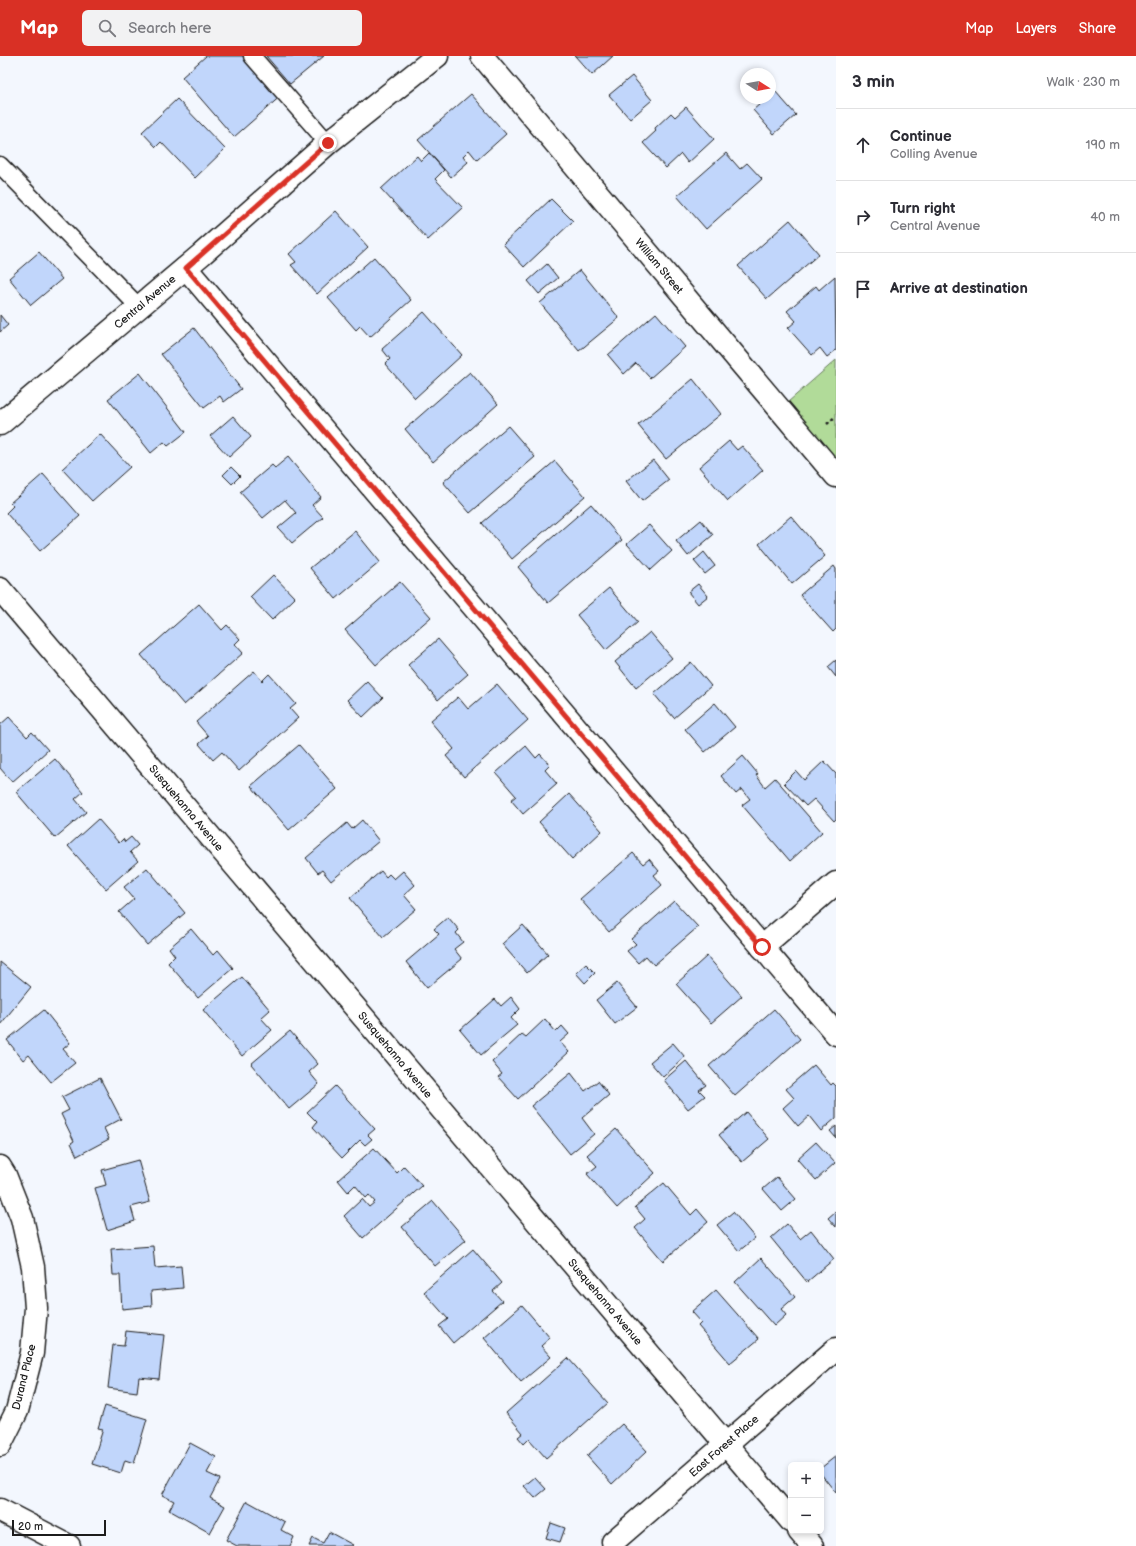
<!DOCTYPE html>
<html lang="en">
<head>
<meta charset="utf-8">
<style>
	body { margin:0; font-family:"Balsamiq Sans",sans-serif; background:#f2f2f3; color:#2b2b33 }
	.controls { position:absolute; right:12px; bottom:12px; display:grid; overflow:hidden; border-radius:6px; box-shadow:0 2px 6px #0003 }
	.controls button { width:36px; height:36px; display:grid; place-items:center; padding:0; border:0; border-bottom:1px solid #e1e1e2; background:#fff; color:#2b2b33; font:20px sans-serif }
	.compass { position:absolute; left:740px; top:12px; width:36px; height:36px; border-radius:50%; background:#fff; box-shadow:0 2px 6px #0003; rotate:101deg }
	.scale { position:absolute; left:12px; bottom:10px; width:94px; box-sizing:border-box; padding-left:4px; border:2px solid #1c1c1c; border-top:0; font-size:11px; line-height:14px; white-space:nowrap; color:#1c1c1c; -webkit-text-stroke:3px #fff; paint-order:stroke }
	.stop { position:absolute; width:12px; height:12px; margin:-9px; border:3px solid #d93025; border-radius:50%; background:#fff }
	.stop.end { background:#d93025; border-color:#fff; box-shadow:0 1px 4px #0008 }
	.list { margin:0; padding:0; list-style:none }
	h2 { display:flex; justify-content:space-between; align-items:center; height:52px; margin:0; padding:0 16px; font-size:17px }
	h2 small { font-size:13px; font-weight:400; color:#7c7c81 }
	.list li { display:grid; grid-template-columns:26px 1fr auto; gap:12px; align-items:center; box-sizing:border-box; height:72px; padding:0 16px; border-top:1px solid #e1e1e2 }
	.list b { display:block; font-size:15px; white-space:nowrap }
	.list p { margin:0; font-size:13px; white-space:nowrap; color:#7c7c81 }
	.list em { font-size:13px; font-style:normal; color:#7c7c81 }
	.icon { flex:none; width:22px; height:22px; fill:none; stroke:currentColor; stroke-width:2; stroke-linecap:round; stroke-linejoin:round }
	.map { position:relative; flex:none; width:836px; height:1490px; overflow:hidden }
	header { display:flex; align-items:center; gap:24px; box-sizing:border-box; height:56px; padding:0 20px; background:#d93025; color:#fff }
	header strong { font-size:19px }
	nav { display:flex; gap:22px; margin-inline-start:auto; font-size:14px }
	.search { width:280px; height:36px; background:#f2f2f3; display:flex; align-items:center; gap:10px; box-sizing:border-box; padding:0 14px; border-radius:6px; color:#7c7c81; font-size:15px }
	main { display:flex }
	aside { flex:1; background:#fff }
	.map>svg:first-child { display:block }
	.green { fill:#b1db99; stroke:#667c5a }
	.building { fill:#c1d6fb; stroke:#1c1c1c }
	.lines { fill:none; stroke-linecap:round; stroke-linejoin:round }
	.lane-casing { stroke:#1c1c1c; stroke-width:19 }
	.street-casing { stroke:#1c1c1c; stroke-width:25 }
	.secondary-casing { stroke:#1c1c1c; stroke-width:25 }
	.path { stroke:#1c1c1c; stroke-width:2.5; stroke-dasharray:3 3; stroke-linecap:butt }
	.lane { stroke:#fff; stroke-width:16 }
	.street { stroke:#fff; stroke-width:22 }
	.secondary { stroke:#fff; stroke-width:22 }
	.route { stroke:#d93025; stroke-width:5 }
	.labels { text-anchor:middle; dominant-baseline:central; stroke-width:3; stroke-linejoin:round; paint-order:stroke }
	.street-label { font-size:11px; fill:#1c1c1c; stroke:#fff }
</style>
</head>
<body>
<header>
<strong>Map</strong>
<div class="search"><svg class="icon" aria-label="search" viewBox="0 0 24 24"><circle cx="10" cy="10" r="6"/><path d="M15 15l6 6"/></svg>Search here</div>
<nav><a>Map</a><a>Layers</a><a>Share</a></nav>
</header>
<main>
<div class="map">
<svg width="836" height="1490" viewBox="0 0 836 1490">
	<rect width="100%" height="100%" fill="#f3f7fe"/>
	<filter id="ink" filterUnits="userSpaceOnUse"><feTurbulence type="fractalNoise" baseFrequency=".025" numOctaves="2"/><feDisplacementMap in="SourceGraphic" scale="8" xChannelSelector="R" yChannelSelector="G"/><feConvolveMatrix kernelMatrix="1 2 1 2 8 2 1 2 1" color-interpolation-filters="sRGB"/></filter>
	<g filter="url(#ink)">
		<path class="green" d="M 836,304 L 836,423 L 780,353 Z"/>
		<g class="building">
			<path d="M 206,0 L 250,0 L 283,38 L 234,81 L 182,21 Z"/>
			<path d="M 266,0 L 324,0 L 290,28 Z"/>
			<path d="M 575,0 L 613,0 L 592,19 Z"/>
			<path d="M 632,20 L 652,44 L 630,63 L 609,39 Z"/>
			<path d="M 775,35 L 796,59 L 774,78 L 753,54 L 767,42 L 770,42 L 770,39 Z"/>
			<path d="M 471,38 L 506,78 L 477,104 L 469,94 L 463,100 L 468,106 L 451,121 L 418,84 Z"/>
			<path d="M 177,43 L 225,93 L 195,122 L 161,86 L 156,91 L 142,76 Z"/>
			<path d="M 686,51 L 714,83 L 688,107 L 681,98 L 666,112 L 643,87 L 656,75 L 655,72 L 671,57 L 675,61 Z"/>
			<path d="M 429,97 L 444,114 L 435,123 L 463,152 L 428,184 L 381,133 L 417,100 L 421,105 Z"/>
			<path d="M 726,97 L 740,113 L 747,107 L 762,123 L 706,173 L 677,140 Z"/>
			<path d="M 551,143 L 573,165 L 524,211 L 503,188 Z"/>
			<path d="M 336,155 L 368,191 L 317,238 L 291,209 L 296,206 L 289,198 Z"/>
			<path d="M 790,164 L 819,198 L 767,243 L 738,210 Z"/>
			<path d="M 39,196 L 62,223 L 31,249 L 9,222 Z"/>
			<path d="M 374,201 L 411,244 L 370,281 L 360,270 L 356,274 L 328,242 Z"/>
			<path d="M 547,208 L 558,222 L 539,238 L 528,225 Z"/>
			<path d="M 580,214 L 619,262 L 579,295 L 540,247 Z"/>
			<path d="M 835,220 L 836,294 L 827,301 L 820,292 L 812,299 L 788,272 L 796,265 L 787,255 L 816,230 L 819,234 Z"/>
			<path d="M 424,256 L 462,299 L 415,342 L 385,308 L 390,303 L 382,293 Z"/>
			<path d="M 656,257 L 685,291 L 650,322 L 636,307 L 624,318 L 608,299 Z"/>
			<path d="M 0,259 L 8,269 L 0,276 Z"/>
			<path d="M 194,272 L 241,333 L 224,346 L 220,340 L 204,352 L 161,298 Z"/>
			<path d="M 470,316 L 498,348 L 433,406 L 405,373 Z"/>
			<path d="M 140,317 L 186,376 L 168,390 L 164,386 L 151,397 L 108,343 Z"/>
			<path d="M 693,323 L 721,358 L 666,403 L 638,369 Z"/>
			<path d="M 233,360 L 251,381 L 229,401 L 210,380 Z"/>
			<path d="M 508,370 L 535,401 L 470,457 L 443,426 Z"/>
			<path d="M 100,378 L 130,411 L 92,445 L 62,413 Z"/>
			<path d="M 729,385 L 737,394 L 742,390 L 763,414 L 728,445 L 699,411 Z"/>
			<path d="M 288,401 L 321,441 L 312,449 L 323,461 L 292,487 L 278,472 L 296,457 L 285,444 L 263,462 L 240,436 L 272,409 L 275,412 Z"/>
			<path d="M 653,404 L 669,424 L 642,445 L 626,425 Z"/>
			<path d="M 555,405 L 585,440 L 512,503 L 482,467 Z"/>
			<path d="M 231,411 L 240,420 L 232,428 L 223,419 Z"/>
			<path d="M 43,418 L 80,460 L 40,495 L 6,457 L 13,450 L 10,447 Z"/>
			<path d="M 591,448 L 622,484 L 548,547 L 518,511 Z"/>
			<path d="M 791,460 L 825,500 L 792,528 L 759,488 Z"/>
			<path d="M 701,464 L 713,479 L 688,500 L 676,485 Z"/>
			<path d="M 649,469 L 672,495 L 651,514 L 627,488 Z"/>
			<path d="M 355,475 L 380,506 L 336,543 L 310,512 Z"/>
			<path d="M 704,496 L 715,510 L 705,518 L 694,505 Z"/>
			<path d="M 834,510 L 836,513 L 836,573 L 833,576 L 800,539 Z"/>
			<path d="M 273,519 L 295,542 L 272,564 L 250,541 Z"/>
			<path d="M 400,526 L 431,561 L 376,609 L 345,574 Z"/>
			<path d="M 698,528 L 708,540 L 698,548 L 688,536 Z"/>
			<path d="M 609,532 L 638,566 L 606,594 L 577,559 Z"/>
			<path d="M 199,548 L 222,574 L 227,569 L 240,583 L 235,588 L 243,597 L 184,649 L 141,599 Z"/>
			<path d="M 650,576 L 672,602 L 636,632 L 615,606 Z"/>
			<path d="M 438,583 L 468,618 L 438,644 L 408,609 Z"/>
			<path d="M 836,604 L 836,621 L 828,611 Z"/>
			<path d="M 691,606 L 711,630 L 674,662 L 654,638 Z"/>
			<path d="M 254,615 L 262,625 L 269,618 L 296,648 L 290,653 L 298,662 L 239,715 L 222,696 L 213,704 L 199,688 L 208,680 L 196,666 Z"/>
			<path d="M 367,625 L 383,642 L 363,661 L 347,644 Z"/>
			<path d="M 497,628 L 528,664 L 464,721 L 446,700 L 454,693 L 430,665 L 458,641 L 468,653 Z"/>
			<path d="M 715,647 L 735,671 L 705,696 L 685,673 Z"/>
			<path d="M 9,661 L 27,681 L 32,676 L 48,694 L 12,726 L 0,712 L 0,669 Z"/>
			<path d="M 299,689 L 337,733 L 289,774 L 251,730 Z"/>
			<path d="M 526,690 L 536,702 L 540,698 L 550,709 L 545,714 L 557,728 L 523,758 L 511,744 L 516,740 L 496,717 Z"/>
			<path d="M 743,700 L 758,718 L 756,719 L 765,731 L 775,722 L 822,776 L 790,805 L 742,749 L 750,743 L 742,733 L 736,738 L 721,720 Z"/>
			<path d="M 55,703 L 83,736 L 75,743 L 86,756 L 55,782 L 16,736 Z"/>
			<path d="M 824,705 L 836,718 L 836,763 L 834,765 L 814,743 L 806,750 L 784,727 L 796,715 L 804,724 Z"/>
			<path d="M 569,738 L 602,775 L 572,803 L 539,766 Z"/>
			<path d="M 98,763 L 119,787 L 123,783 L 125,786 L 131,781 L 138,789 L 130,796 L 138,805 L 106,833 L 68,790 Z"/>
			<path d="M 362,764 L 379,785 L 331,825 L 322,814 L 318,817 L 306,802 L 347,767 L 352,773 Z"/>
			<path d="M 633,797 L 643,808 L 649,803 L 659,815 L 654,819 L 662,829 L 609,876 L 580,843 Z"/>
			<path d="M 147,812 L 185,857 L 147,889 L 119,856 L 134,843 L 124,831 Z"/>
			<path d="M 381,815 L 386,821 L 389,818 L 394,823 L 403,815 L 415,829 L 404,839 L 416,853 L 383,881 L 350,842 Z"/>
			<path d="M 674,845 L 698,871 L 654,909 L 646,900 L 638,907 L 627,895 L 636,888 L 631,883 Z"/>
			<path d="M 448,861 L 459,874 L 456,877 L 463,886 L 454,893 L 462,903 L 427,932 L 406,906 L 439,878 L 434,873 Z"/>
			<path d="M 523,869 L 548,898 L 527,917 L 502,888 Z"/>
			<path d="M 191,873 L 213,899 L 218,894 L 233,912 L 198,942 L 168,907 L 175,900 L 169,892 Z"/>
			<path d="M 707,900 L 742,940 L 711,967 L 676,928 Z"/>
			<path d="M 0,906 L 31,931 L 0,969 Z"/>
			<path d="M 586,908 L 595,917 L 585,927 L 576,917 Z"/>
			<path d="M 242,921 L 270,954 L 261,962 L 272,974 L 242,1000 L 203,954 Z"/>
			<path d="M 617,927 L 637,951 L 615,968 L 596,944 Z"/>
			<path d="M 511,941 L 520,953 L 511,962 L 517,969 L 481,999 L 460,974 L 495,943 L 501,950 Z"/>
			<path d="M 774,953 L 800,983 L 735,1040 L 709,1010 Z"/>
			<path d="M 44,954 L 70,987 L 63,993 L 75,1007 L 51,1026 L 29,999 L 23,1004 L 7,984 Z"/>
			<path d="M 545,963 L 556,976 L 562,970 L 569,978 L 560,986 L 569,996 L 518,1043 L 498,1021 L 502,1018 L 492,1006 L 522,978 L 526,981 Z"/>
			<path d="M 290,975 L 318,1008 L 309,1016 L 319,1028 L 289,1053 L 251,1008 Z"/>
			<path d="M 673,987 L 685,1001 L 663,1021 L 650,1006 Z"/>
			<path d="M 686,1005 L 706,1029 L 699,1034 L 705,1040 L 688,1053 L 664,1024 Z"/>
			<path d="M 814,1009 L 831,1029 L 833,1027 L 836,1030 L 836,1062 L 821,1075 L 809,1060 L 798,1070 L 783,1052 L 794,1042 L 786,1033 Z"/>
			<path d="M 571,1017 L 585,1035 L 598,1025 L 609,1039 L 582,1062 L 594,1078 L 570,1098 L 531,1050 Z"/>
			<path d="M 100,1022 L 121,1063 L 104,1072 L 109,1083 L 77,1100 L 71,1087 L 74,1085 L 61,1058 L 69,1054 L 62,1041 Z"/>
			<path d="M 335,1030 L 375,1073 L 368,1079 L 372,1083 L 365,1089 L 360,1084 L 342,1102 L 313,1071 L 317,1066 L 307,1056 Z"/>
			<path d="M 746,1056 L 769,1083 L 742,1106 L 719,1079 Z"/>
			<path d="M 836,1070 L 836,1082 L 830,1075 Z"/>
			<path d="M 616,1073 L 655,1117 L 617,1152 L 587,1118 L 597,1110 L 587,1099 Z"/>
			<path d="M 816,1086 L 835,1107 L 816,1124 L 797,1103 Z"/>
			<path d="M 374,1092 L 397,1117 L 404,1110 L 422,1130 L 363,1182 L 344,1160 L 362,1143 L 369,1151 L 375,1146 L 369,1139 L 366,1142 L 355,1129 L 348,1136 L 338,1124 Z"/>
			<path d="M 138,1104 L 150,1146 L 131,1151 L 135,1165 L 107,1174 L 95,1132 L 106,1129 L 102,1114 Z"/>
			<path d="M 777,1121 L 796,1143 L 782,1155 L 763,1133 Z"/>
			<path d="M 664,1127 L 691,1159 L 697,1153 L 708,1166 L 663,1205 L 635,1172 L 645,1163 L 635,1151 Z"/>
			<path d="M 433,1145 L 466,1184 L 435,1210 L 402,1171 Z"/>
			<path d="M 836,1155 L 836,1171 L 828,1162 Z"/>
			<path d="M 733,1156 L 755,1182 L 739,1195 L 717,1169 Z"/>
			<path d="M 787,1168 L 800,1183 L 811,1174 L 834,1203 L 807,1226 L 771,1182 Z"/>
			<path d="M 153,1190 L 155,1212 L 181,1210 L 183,1232 L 151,1235 L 152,1250 L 122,1253 L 120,1219 L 113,1219 L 111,1193 Z"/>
			<path d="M 473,1193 L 502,1227 L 493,1235 L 502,1245 L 453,1287 L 439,1270 L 448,1263 L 424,1236 Z"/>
			<path d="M 761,1202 L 795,1241 L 781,1253 L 786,1259 L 774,1270 L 735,1226 Z"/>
			<path d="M 716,1234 L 759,1283 L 730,1307 L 698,1270 L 701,1267 L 691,1256 Z"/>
			<path d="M 522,1249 L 550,1282 L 541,1290 L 551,1301 L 521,1326 L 484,1282 Z"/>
			<path d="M 126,1275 L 164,1279 L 159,1323 L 139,1321 L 137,1336 L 108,1332 L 113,1289 L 124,1290 Z"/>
			<path d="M 568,1302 L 608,1347 L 546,1402 L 529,1383 L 524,1388 L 518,1381 L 523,1377 L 506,1357 Z"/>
			<path d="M 105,1350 L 147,1363 L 134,1407 L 125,1404 L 121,1417 L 92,1408 L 103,1373 L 98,1372 Z"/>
			<path d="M 622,1368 L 647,1395 L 612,1428 L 587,1400 Z"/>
			<path d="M 190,1387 L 216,1401 L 207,1417 L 220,1423 L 210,1442 L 225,1450 L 210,1477 L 169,1454 L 174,1445 L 162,1439 Z"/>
			<path d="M 836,1400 L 836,1437 L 821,1418 L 821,1412 Z"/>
			<path d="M 535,1421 L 546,1433 L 535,1442 L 524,1430 Z"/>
			<path d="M 247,1445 L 285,1466 L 281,1474 L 294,1481 L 290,1490 L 237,1490 L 226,1484 Z"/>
			<path d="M 551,1467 L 565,1472 L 560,1486 L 546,1482 Z"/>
			<path d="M 329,1476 L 353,1489 L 352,1490 L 309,1490 L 313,1482 L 323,1487 Z"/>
		</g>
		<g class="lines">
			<defs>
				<g id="lane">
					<path d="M 252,0 L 328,87"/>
					<path d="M 0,109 L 139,251"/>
				</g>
				<g id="street">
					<path d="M 482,0 L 836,420"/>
					<path d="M 186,212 L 836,978"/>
					<path d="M 0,533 L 791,1465"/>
					<path d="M 762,891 L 836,827"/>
					<path d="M 0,1111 L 5,1119 L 22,1162 L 33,1211 L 36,1252 L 32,1297 L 17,1355 L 0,1389"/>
					<path d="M 0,1454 L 69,1490"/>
					<path d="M 799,1475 L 812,1490"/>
					<path d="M 613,1486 L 836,1293"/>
				</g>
				<path id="secondary" d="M 0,368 L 202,198 L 328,87 L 437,0"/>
			</defs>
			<use href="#lane" class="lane-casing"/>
			<use href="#street" class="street-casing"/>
			<use href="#secondary" class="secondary-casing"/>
			<path class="path" d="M 827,368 L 836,360"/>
			<use href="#lane" class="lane"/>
			<use href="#street" class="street"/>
			<use href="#secondary" class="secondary"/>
		</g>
	</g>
	<g class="lines" filter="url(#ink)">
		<path class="route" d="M 328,87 L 186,212 L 762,891"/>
	</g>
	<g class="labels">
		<g class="street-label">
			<text transform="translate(659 210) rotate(50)">William Street</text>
			<text transform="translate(145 246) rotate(-40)">Central Avenue</text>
			<text transform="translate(186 752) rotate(50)">Susquehanna Avenue</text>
			<text transform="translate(395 999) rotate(50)">Susquehanna Avenue</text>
			<text transform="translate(605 1246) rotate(50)">Susquehanna Avenue</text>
			<text transform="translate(24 1321) rotate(-76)">Durand Place</text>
			<text transform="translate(724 1390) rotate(-41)">East Forest Place</text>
		</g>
	</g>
</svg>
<div class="controls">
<button>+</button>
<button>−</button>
</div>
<svg class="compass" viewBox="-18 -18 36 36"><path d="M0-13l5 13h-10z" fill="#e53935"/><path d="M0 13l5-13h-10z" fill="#7c7c81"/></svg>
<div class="scale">20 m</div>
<div class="stop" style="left:762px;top:891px"></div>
<div class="stop end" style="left:328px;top:87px"></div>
</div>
<aside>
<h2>3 min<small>Walk · 230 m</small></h2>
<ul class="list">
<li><svg class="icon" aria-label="ahead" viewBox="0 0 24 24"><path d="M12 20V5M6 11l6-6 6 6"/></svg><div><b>Continue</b><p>Colling Avenue</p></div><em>190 m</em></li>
<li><svg class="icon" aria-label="right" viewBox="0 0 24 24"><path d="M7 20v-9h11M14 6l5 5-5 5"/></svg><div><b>Turn right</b><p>Central Avenue</p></div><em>40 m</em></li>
<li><svg class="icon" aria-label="arrive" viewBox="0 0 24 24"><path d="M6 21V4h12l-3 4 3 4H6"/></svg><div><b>Arrive at destination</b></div></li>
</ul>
</aside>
</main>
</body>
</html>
